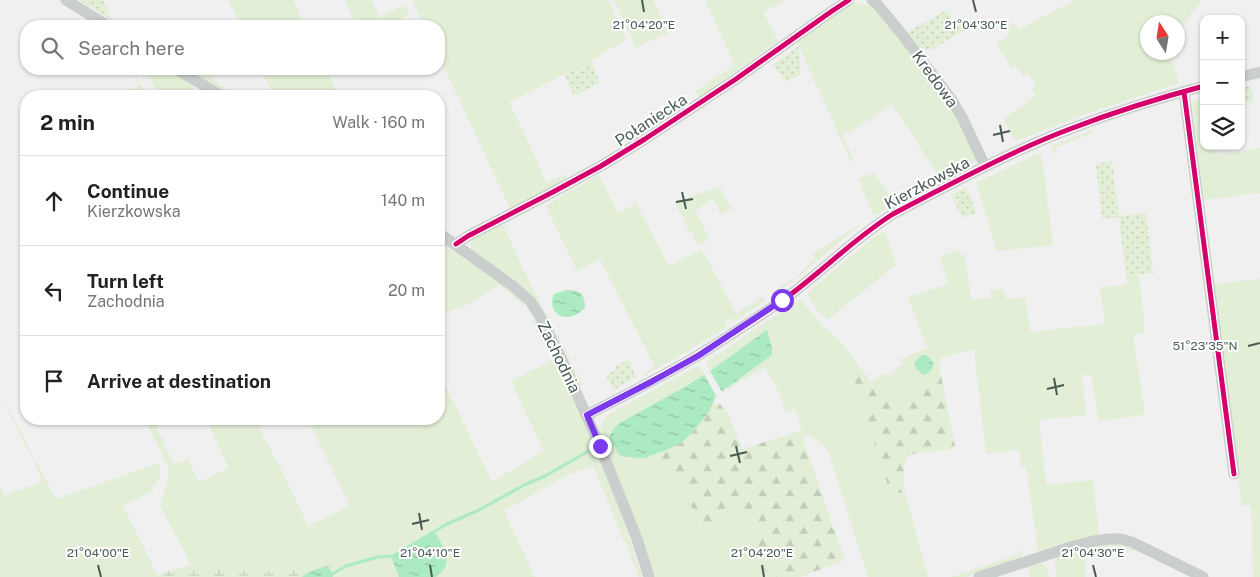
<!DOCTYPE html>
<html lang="en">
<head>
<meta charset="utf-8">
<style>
	body { margin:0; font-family:"Public Sans",sans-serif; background:#f6f6f6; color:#222 }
	.controls { position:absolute; right:15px; top:15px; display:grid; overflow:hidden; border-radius:10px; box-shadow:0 1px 4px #0004 }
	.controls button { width:45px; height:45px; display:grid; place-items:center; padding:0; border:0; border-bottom:1px solid #e0e0e0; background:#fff; color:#222; font:25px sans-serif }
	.compass { position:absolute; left:1140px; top:15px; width:45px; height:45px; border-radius:50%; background:#fff; box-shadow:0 1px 4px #0004; rotate:348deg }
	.stop { position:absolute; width:15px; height:15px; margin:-11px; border:4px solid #7c3aed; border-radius:50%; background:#fff }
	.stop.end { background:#7c3aed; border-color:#fff; box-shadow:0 1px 5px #0008 }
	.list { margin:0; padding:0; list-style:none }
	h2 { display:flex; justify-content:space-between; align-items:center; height:65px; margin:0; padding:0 20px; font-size:21px }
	h2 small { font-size:16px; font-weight:400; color:#767676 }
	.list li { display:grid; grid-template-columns:32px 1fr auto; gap:15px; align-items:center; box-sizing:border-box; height:90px; padding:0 20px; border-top:1px solid #e0e0e0 }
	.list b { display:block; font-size:19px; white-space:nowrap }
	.list p { margin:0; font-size:16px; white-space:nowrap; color:#767676 }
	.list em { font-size:16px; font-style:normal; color:#767676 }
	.icon { flex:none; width:28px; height:28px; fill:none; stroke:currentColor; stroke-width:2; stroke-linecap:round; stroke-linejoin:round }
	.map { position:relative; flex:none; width:1260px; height:577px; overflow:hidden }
	.search { position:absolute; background:#fff; box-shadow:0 1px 4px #0004; left:20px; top:20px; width:425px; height:55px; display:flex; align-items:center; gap:12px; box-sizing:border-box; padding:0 18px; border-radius:20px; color:#767676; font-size:19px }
	.panel { position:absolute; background:#fff; box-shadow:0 1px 4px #0004; left:20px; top:90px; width:425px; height:335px; border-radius:20px }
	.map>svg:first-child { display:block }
	.grass { fill:#e2eed6 }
	.forest { fill:url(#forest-firs) }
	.wetland { fill:url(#wetland-marsh) }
	.garden { fill:url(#garden-dots) }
	.water { fill:url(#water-ripples) }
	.pier { fill:#f1f0f1 }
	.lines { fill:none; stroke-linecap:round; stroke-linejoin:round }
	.stream { stroke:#aceac2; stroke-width:3 }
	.street { stroke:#cacecc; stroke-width:11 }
	.cycleway-casing { stroke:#fff; stroke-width:8 }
	.cycleway { stroke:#d6006c; stroke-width:5 }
	.route { stroke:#7c3aed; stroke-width:6 }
	.ticks { fill:none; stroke:#485c54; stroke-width:2 }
	.labels { text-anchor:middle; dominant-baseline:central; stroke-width:4; stroke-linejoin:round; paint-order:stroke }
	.street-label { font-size:16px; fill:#485c54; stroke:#fff }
	.ticks-label { font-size:12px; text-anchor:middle; fill:#485c54; stroke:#fff; stroke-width:4; stroke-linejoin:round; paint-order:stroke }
</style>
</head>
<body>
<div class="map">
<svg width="1260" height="577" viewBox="0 0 1260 577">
	<defs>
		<pattern id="forest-firs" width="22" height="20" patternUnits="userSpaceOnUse" patternTransform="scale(1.25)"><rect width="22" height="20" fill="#e2eed6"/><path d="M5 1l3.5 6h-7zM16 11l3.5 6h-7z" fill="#c3ceba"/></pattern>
		<pattern id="wetland-marsh" width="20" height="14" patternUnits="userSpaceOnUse" patternTransform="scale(1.25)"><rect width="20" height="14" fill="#e2eed6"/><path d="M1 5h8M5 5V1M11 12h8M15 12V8" fill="none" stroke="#c3ceba"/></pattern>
		<pattern id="garden-dots" width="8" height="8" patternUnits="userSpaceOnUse" patternTransform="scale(1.25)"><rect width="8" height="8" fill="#e2eed6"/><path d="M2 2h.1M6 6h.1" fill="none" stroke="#c3ceba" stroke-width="1.8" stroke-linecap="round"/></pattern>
		<pattern id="water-ripples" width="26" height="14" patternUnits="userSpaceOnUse" patternTransform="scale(1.25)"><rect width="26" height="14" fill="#aceac2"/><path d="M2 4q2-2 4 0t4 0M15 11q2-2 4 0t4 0" fill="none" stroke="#8ec1a0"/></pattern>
	</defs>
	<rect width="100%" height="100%" fill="#f1f0f1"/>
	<g class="grass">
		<path d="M 228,0 L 293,0 L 305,26 L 241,26 Z"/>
		<path d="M 344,0 L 371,0 L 380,17 L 404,5 L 410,15 L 386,26 L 357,26 Z"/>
		<path d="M 412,0 L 608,0 L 627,40 L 602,53 L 602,55 L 509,102 L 547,183 L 566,174 L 568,180 L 511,210 L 439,57 L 439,26 L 424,26 Z"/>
		<path d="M 614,0 L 653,0 L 668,33 L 636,48 Z"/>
		<path d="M 705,0 L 783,0 L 784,1 L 763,12 L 778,41 L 699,98 L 695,91 L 735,65 Z"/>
		<path d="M 1074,0 L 1202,0 L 1178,31 L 1178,22 L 1148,22 L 1148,52 L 1170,53 L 1179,83 L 1077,117 L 1016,141 L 1003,119 L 1036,96 L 1032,89 L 1036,86 L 1028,74 L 1023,77 L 1016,66 L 1012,69 L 996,43 L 1009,36 L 1006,28 L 1015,23 L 1019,30 Z"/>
		<path d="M 855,3 C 864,3 870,5 876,10 L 941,93 L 962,127 L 977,160 L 940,178 L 892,104 L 853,130 L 842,135 L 854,161 L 851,162 L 799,46 L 798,41 L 849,5 Z"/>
		<path d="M 131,69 L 132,69 L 146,96 L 118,96 L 139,86 Z"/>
		<path d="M 146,69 L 167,69 L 188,81 L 193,87 L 197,96 L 159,96 Z"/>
		<path d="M 197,69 L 206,69 C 213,83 227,89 239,96 L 230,96 L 198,76 Z"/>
		<path d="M 261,69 L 326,69 L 339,96 L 274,96 Z"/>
		<path d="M 1204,98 L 1204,146 L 1216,146 L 1217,155 L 1260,148 L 1260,193 L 1204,200 L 1192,101 Z"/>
		<path d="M 1092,130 L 1093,133 L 1057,147 L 1053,156 L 1051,146 Z"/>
		<path d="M 1039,153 L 1042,157 L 1053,245 L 997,251 L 976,183 Z"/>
		<path d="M 873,173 L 897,203 L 874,216 L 858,179 Z"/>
		<path d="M 599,175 L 618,213 L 636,203 L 669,266 L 700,250 L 705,254 L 736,314 L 763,297 L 765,301 L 734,322 L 732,317 L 724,322 L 727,327 L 686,352 L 644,376 L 642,374 L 655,367 L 600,259 L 577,271 L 546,206 L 564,194 Z"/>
		<path d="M 720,187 L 731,208 L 722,215 L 713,199 L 695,210 L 710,239 L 698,246 L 692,232 L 689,232 L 675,201 Z"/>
		<path d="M 863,222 L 797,278 L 774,295 L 772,292 L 796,277 L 815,258 L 813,253 Z"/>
		<path d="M 503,224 L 522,267 L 583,385 L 579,386 L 536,302 C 521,280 494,267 473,252 C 472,250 470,247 471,244 C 471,236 496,227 503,224 Z"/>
		<path d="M 885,232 L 896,265 L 827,320 L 811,303 L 807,293 L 860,249 L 876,236 Z"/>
		<path d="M 439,239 L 498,281 L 522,301 L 524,304 L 525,307 L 500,285 L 466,305 L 443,313 L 439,304 Z"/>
		<path d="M 957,250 L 965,258 L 971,300 L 991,298 L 989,290 L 1004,289 L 1006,300 L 1025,297 L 1030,332 L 1105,324 L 1100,287 L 1127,284 L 1126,276 L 1139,275 L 1145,332 L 1133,335 L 1145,415 L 1099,421 L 1091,374 L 1082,375 L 1086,415 L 1039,420 L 1046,485 L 1093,480 L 1099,533 L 1097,536 L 1038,551 L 1026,467 L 1021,467 L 1019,450 L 986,454 L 974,349 L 941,358 L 939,359 L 940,370 C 927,374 920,373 918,388 C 916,390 914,392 912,393 C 905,397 890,402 883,398 C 877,395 874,388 870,382 L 886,373 L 888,376 L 897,371 L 896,368 L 903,364 L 901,359 L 927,348 L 908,297 L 948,284 L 940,257 Z"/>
		<path d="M 1260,279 L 1260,577 L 1253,577 L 1251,505 L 1242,506 L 1224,370 L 1215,284 Z"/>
		<path d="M 800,299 L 821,324 L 845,347 L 865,374 L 857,377 L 893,494 L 905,492 L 928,577 L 868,577 L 830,457 L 825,447 L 810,435 L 802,437 L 790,434 L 802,430 L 795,409 L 786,412 L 778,391 L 765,367 L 728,389 L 728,387 L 772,348 L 767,331 L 710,371 L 706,362 Z"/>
		<path d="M 531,321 L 536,321 L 544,335 C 580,414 617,493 642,577 L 639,577 L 636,569 L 593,466 L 570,474 L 551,484 L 504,511 L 535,577 L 0,577 L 0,487 L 5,496 L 42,481 L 32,455 L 27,450 L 0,393 L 56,499 L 159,463 C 161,473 161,481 152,487 L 153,491 L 123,505 L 157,575 L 191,565 L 160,505 L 168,479 L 168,466 L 145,419 L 153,419 L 174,464 L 188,459 L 199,482 L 229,468 L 206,419 L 278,419 L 259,427 L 263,436 L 282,471 L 308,526 L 350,506 L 307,419 L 439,419 L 439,372 L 492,482 L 544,451 L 511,381 L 552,360 L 537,326 Z"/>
		<path d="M 699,365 L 704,374 L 612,431 L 609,437 L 611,442 L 646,457 L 656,453 L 659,463 L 666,460 L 701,522 C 707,521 716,521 721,518 C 731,512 737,506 748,515 L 767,577 L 654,577 L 641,537 L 600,431 L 602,430 C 602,423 604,418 609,414 Z"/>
		<path d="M 1118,544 L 1131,547 L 1138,551 L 1114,546 L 1085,549 L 1085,577 L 1056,577 L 1055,562 L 1056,557 L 1093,545 Z"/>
		<path d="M 1024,550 L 1021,558 L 1018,560 L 966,577 L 951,577 L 1019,554 L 1020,551 Z"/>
		<path d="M 1039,562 C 1047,565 1048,569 1049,577 L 1030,577 L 1030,571 L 1028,571 L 1027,565 Z"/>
	</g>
	<g class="forest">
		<path d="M 940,370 L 955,447 L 950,450 L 911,454 C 900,463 904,479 905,492 L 893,494 L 890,492 L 854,380 L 857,377 L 865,374 C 874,388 877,402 897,398 C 905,396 911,394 918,388 C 920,373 927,374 940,370 Z"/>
		<path d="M 713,404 L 720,404 L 729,416 L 742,449 L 790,434 L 802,437 L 845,560 L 800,577 L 767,577 L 748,515 C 733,503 726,517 713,522 C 709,523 705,522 700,522 L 666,460 L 659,463 L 656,453 C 683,444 700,429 713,404 Z"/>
	</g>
	<path class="wetland" d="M 324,562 L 333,568 L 338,577 L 144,577 L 191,566 L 230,570 L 284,572 L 309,567 Z"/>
	<g class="garden">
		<path d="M 79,0 L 103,0 L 113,21 Z"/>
		<path d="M 947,10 L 953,21 L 962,17 L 968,28 L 933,49 L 920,50 L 907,35 L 909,31 Z"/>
		<path d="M 799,46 L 801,74 L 786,82 L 773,65 Z"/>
		<path d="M 591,61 L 600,83 L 574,96 L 564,74 Z"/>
		<path d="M 1251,86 L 1254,101 L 1241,103 L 1241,88 Z"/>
		<path d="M 1112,161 L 1119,216 L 1146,213 L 1153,273 L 1126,276 L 1119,217 L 1102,219 L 1096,164 Z"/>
		<path d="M 966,187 L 977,213 L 962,217 L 951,195 Z"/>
		<path d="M 628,360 L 636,377 L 614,390 L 606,375 L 616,370 L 614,367 Z"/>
	</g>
	<g class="water">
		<path d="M 566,290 C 580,290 585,293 585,308 C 580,312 574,317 567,317 C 554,317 549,304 554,294 Z"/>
		<path d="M 767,330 L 772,348 L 772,355 L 716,396 L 710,410 L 701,422 L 693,432 L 681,443 L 664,451 L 646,457 L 622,455 L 611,442 L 609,437 L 612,431 L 618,424 L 686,386 L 710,371 Z"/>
		<path d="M 923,355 L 926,355 C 937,363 935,368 925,375 L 917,370 L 914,365 L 917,359 Z"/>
		<path d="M 434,532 C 440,540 451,557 445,567 C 443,571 439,574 436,577 L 399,577 L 392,559 L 393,556 Z"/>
		<path d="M 326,566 L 330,569 L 333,577 L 302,577 L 309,572 Z"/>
	</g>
	<path class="pier" d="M 710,371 L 722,392 L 716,396 L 704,374 Z"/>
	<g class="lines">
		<g class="stream">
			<path d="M 606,443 L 611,442 L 613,444"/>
			<path d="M 618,451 L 622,455 L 646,457"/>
			<path d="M 327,577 L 346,566 L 378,557 L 393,556 L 447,524 L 477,511 L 526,484 L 545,476 L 594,448"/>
		</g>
		<g class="street">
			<path d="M 66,0 L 108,26"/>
			<path d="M 872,0 L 878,5 L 901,33 L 952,100 L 963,119 L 985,166"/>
			<path d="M 176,69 L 222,96"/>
			<path d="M 1241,77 L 1260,72"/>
			<path d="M 1184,92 L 1234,474"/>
			<path d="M 439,233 L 513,286 L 530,301 L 539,315 L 560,356 L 600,446 L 637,539 L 649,577"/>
			<path d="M 456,244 L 468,236 L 553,192 L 601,166 L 645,139 L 736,79 L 832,11 L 849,0"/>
			<path d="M 587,415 C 624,396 661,377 697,356 C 726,338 755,319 783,300 C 821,273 853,239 893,214 C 910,205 927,196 943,188 C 985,166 1027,145 1070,129 C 1114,112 1159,98 1204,86"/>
			<path d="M 979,577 L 1074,546 L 1094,541 L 1109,539 L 1121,539 L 1132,542 L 1203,577"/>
		</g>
		<defs>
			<g id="cycleway">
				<path d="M 1184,92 L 1234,474"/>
				<path d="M 456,244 L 468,236 L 553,192 L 601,166 L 645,139 L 736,79 L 832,11 L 849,0"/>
				<path d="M 587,415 C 624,396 661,377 697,356 C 726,338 755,319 783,300 C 821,273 853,239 893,214 C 910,205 927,196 943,188 C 985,166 1027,145 1070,129 C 1114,112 1159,98 1204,86"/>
			</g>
		</defs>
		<use href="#cycleway" class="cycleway-casing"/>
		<use href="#cycleway" class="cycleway"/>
	</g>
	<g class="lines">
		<path class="route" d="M 600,446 L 587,415 L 653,381 L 698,356 L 782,300"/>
	</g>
	<path class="ticks" d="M 642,0 L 644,12M 973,0 L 976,12M 1000,125 L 1003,142M 993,135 L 1010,131M 682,192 L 686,209M 676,202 L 693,199M 1248,346 L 1260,343M 1054,378 L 1057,395M 1047,389 L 1064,385M 736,446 L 740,463M 730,456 L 747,452M 419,513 L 422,530M 412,524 L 429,520M 98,565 L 101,577M 430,565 L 432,577M 762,565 L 764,577M 1093,565 L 1096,577"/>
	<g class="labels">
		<g class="street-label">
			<text transform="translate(935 79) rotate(54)">Kredowa</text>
			<text transform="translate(651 120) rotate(-33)">Połaniecka</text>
			<text transform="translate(927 183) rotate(-28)">Kierzkowska</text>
			<text transform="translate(559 357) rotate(64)">Zachodnia</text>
		</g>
	</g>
	<g class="ticks-label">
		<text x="644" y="29">21°04'20"E</text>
		<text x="976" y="29">21°04'30"E</text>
		<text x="1205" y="350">51°23'35"N</text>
		<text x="98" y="557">21°04'00"E</text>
		<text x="430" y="557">21°04'10"E</text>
		<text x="762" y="557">21°04'20"E</text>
		<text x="1093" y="557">21°04'30"E</text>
	</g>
</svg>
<div class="controls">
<button>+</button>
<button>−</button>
<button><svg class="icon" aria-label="layers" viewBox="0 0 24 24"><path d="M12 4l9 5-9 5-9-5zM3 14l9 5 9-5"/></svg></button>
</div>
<svg class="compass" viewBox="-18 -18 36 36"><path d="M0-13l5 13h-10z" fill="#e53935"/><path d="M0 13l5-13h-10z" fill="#767676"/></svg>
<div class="stop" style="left:782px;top:300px"></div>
<div class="stop end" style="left:600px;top:446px"></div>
<div class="search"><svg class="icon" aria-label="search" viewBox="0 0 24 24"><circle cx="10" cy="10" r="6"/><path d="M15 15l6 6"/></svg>Search here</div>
<section class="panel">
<h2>2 min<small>Walk · 160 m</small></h2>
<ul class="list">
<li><svg class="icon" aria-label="ahead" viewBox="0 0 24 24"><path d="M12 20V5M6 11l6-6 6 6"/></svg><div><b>Continue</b><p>Kierzkowska</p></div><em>140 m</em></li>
<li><svg class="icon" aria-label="left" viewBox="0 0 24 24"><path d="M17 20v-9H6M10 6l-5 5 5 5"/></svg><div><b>Turn left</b><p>Zachodnia</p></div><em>20 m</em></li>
<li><svg class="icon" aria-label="arrive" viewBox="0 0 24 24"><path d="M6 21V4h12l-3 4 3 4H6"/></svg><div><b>Arrive at destination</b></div></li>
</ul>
</section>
</div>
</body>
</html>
